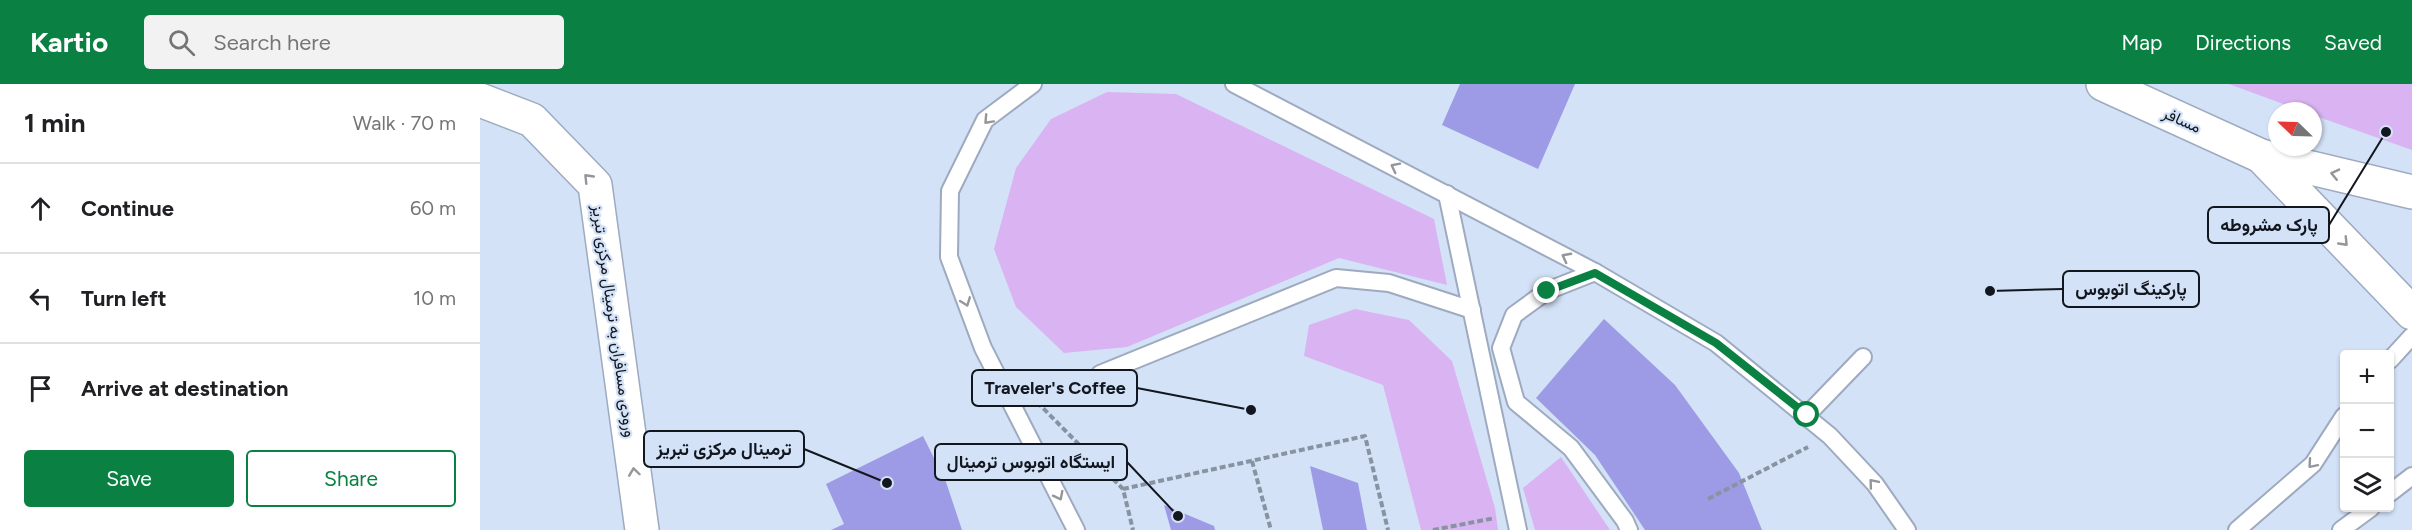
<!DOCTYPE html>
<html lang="en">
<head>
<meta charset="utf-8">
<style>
	body { margin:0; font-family:Figtree,Vazirmatn,sans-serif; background:#f2f2f2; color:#202124 }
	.controls { position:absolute; right:18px; bottom:18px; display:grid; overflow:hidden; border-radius:6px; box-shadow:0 2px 4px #0004 }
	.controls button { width:54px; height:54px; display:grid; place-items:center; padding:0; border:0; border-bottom:2px solid #e0e0e0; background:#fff; color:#202124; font:30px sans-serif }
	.compass { position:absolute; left:1788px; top:18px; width:54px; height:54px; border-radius:50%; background:#fff; box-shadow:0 2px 4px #0004; rotate:293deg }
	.stop { position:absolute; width:18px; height:18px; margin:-14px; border:4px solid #0b8043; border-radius:50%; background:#fff }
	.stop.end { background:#0b8043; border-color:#fff; box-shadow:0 2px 6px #0008 }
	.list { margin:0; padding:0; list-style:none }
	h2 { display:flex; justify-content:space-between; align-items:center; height:78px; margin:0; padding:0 24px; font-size:26px }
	h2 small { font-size:20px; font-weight:400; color:#757577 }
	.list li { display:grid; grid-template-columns:39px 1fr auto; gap:18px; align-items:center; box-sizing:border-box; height:90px; padding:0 24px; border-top:2px solid #e0e0e0 }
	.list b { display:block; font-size:22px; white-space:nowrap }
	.list em { font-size:20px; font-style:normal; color:#757577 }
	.actions { display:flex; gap:12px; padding:18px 24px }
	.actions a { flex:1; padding:14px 0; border:2px solid #0b8043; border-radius:6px; text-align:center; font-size:21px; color:#0b8043 }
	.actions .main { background:#0b8043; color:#fff }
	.icon { flex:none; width:33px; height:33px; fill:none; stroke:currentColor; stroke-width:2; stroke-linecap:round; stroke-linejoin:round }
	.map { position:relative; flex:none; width:1932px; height:446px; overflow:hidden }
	header { display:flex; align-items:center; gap:36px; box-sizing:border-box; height:84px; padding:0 30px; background:#0b8043; color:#fff }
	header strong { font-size:28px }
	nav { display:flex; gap:33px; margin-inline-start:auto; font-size:21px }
	.search { width:420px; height:54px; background:#f2f2f2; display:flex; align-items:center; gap:15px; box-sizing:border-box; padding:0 21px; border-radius:6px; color:#757577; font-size:22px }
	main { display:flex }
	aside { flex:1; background:#fff }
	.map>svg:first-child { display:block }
	.green { fill:#dab3f3 }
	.building { fill:#9d9ae6 }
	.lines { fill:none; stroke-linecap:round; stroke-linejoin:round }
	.service-casing { stroke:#9daabf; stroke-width:20 }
	.tertiary-casing { stroke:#9daabf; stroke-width:36 }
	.secondary-casing { stroke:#9daabf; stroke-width:36 }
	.path { stroke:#8893a2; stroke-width:4; stroke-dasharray:6 3; stroke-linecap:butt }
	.service { stroke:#fff; stroke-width:16 }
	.tertiary { stroke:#fff; stroke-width:33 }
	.secondary { stroke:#fff; stroke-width:33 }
	.oneway { stroke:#94969a }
	.route { stroke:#0b8043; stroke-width:8 }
	.labels { text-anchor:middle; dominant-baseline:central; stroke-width:4.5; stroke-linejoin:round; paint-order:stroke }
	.street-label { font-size:16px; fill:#12161e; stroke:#d4e2f7 }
	.leader { fill:none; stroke:#12161e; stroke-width:2 }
	.callout-dot { fill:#12161e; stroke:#d4e2f7; stroke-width:2 }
	.callout { fill:#d4e2f7; stroke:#12161e; stroke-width:2 }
	.callout-label { font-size:18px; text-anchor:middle; font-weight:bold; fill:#12161e }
</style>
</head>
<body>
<header>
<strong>Kartio</strong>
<div class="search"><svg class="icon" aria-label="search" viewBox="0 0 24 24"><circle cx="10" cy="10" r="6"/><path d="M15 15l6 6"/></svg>Search here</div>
<nav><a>Map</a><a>Directions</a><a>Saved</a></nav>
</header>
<main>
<aside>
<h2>1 min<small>Walk · 70 m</small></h2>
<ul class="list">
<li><svg class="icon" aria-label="ahead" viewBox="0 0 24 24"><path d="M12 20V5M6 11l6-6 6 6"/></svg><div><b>Continue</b></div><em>60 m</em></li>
<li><svg class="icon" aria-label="left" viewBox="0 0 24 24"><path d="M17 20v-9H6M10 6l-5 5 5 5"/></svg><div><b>Turn left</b></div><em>10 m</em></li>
<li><svg class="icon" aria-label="arrive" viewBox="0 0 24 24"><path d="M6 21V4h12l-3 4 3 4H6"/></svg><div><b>Arrive at destination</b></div></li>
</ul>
<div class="actions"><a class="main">Save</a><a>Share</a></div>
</aside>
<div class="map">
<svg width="1932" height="446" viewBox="0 0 1932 446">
	<rect width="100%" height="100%" fill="#d4e2f7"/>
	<g class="green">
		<path d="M 1749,0 L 1932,0 L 1932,66 L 1833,31 L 1833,27 L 1822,27 Z"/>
		<path d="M 627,8 L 696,10 L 954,135 L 967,201 L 859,174 L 647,263 L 584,269 L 536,223 L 514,165 L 536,84 L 571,35 Z"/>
		<path d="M 875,225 L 929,236 L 972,277 L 1015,424 L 1018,446 L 941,446 L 903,301 L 824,272 L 829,241 Z"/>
		<path d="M 1081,373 L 1130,446 L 1055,446 L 1043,404 Z"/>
	</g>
	<g class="building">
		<path d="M 980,0 L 1095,0 L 1058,85 L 962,41 Z"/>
		<path d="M 1124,235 L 1195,301 L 1259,389 L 1282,446 L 1165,446 L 1115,371 L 1056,314 Z"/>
		<path d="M 443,352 L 466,398 L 482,446 L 351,446 L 364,440 L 346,400 Z"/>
		<path d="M 830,382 L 878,399 L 887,446 L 843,446 Z"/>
		<path d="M 684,421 L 734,442 L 735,446 L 691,446 Z"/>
	</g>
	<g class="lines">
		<defs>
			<g id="service">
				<path d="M 553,0 L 505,36 L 470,107 L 469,173 L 503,264 L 596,446"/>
				<path d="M 754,0 L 1115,188 L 1236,259 L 1350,352 L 1395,400 L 1427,446"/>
				<path d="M 967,110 L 1038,446"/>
				<path d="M 1115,188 L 1067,207 L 1034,231 L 1021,264 L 1036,318 L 1091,364 L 1145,437 L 1149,446"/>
				<path d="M 1910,276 L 1932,252"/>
				<path d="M 620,290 L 856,194 L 909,199 L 992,226"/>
				<path d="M 1327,331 L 1383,273"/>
				<path d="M 1910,409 L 1932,392"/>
				<path d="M 1757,446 L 1833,380 L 1864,332"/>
				<path d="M 1861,446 L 1891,424"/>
			</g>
			<path id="tertiary" d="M 0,16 L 52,36 L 115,101 L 162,446"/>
			<g id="secondary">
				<path d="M 1623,0 L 1781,72"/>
				<path d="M 1932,108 L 1781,72 L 1932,229"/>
			</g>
		</defs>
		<use href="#service" class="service-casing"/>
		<use href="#tertiary" class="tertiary-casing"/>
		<use href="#secondary" class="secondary-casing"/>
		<g class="path">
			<path d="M 557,318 L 643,405 L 653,446"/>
			<path d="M 772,377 L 791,446"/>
			<path d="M 643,405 L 885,352 L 908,446"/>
			<path d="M 1228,415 L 1328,363"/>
			<path d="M 953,446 L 1015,434"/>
		</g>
		<use href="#service" class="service"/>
		<use href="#tertiary" class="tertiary"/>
		<use href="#secondary" class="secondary"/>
	</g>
	<defs><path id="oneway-chevron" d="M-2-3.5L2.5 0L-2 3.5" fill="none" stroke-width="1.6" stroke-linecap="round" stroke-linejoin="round" transform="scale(1.5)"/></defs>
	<g class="oneway">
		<use href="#oneway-chevron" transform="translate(508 36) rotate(133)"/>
		<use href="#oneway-chevron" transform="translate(915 83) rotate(-153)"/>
		<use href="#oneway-chevron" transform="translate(1855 90) rotate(-167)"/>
		<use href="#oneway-chevron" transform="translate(108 94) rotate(-134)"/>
		<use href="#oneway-chevron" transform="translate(1864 158) rotate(46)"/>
		<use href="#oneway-chevron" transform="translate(1086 173) rotate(-152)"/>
		<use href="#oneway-chevron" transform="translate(486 218) rotate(69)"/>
		<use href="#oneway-chevron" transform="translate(1832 380) rotate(131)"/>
		<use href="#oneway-chevron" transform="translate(154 388) rotate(-98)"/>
		<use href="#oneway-chevron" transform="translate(1393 399) rotate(-130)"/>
		<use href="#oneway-chevron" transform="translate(579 412) rotate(63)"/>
	</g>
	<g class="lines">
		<path class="route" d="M 1067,207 L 1115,189 L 1236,259 L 1327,331"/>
	</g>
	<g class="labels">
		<g class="street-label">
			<text transform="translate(1702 36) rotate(24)">مسافر</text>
			<text transform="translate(134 237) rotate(82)">ورودی مسافران به ترمینال مرکزی تبریز</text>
		</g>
	</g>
	<path class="leader" d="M1906 48L1849 141M1510 207L1583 205M771 326L657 304M407 399L324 365M698 432L647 378"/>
	<g class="callout-dot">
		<circle cx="1906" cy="48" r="6"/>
		<circle cx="1510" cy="207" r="6"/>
		<circle cx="771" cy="326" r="6"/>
		<circle cx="407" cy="399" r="6"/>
		<circle cx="698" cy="432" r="6"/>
	</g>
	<g class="callout">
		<rect x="1728" y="123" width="121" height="36" rx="6"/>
		<rect x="1583" y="187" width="136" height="36" rx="6"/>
		<rect x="492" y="286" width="165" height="36" rx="6"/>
		<rect x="164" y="347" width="160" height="36" rx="6"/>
		<rect x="455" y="360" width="192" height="36" rx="6"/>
	</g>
	<g class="callout-label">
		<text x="1789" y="147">پارک مشروطه</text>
		<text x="1651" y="211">پارکینگ اتوبوس</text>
		<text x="575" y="310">Traveler's Coffee</text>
		<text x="244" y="371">ترمینال مرکزی تبریز</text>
		<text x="551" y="384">ایستگاه اتوبوس ترمینال</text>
	</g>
</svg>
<div class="controls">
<button>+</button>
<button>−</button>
<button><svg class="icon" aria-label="layers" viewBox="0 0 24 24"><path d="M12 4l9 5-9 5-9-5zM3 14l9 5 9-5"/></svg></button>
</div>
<svg class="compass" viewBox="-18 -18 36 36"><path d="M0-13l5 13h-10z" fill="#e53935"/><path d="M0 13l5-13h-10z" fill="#757577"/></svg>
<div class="stop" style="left:1327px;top:331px"></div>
<div class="stop end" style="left:1067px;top:207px"></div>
</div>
</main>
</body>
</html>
